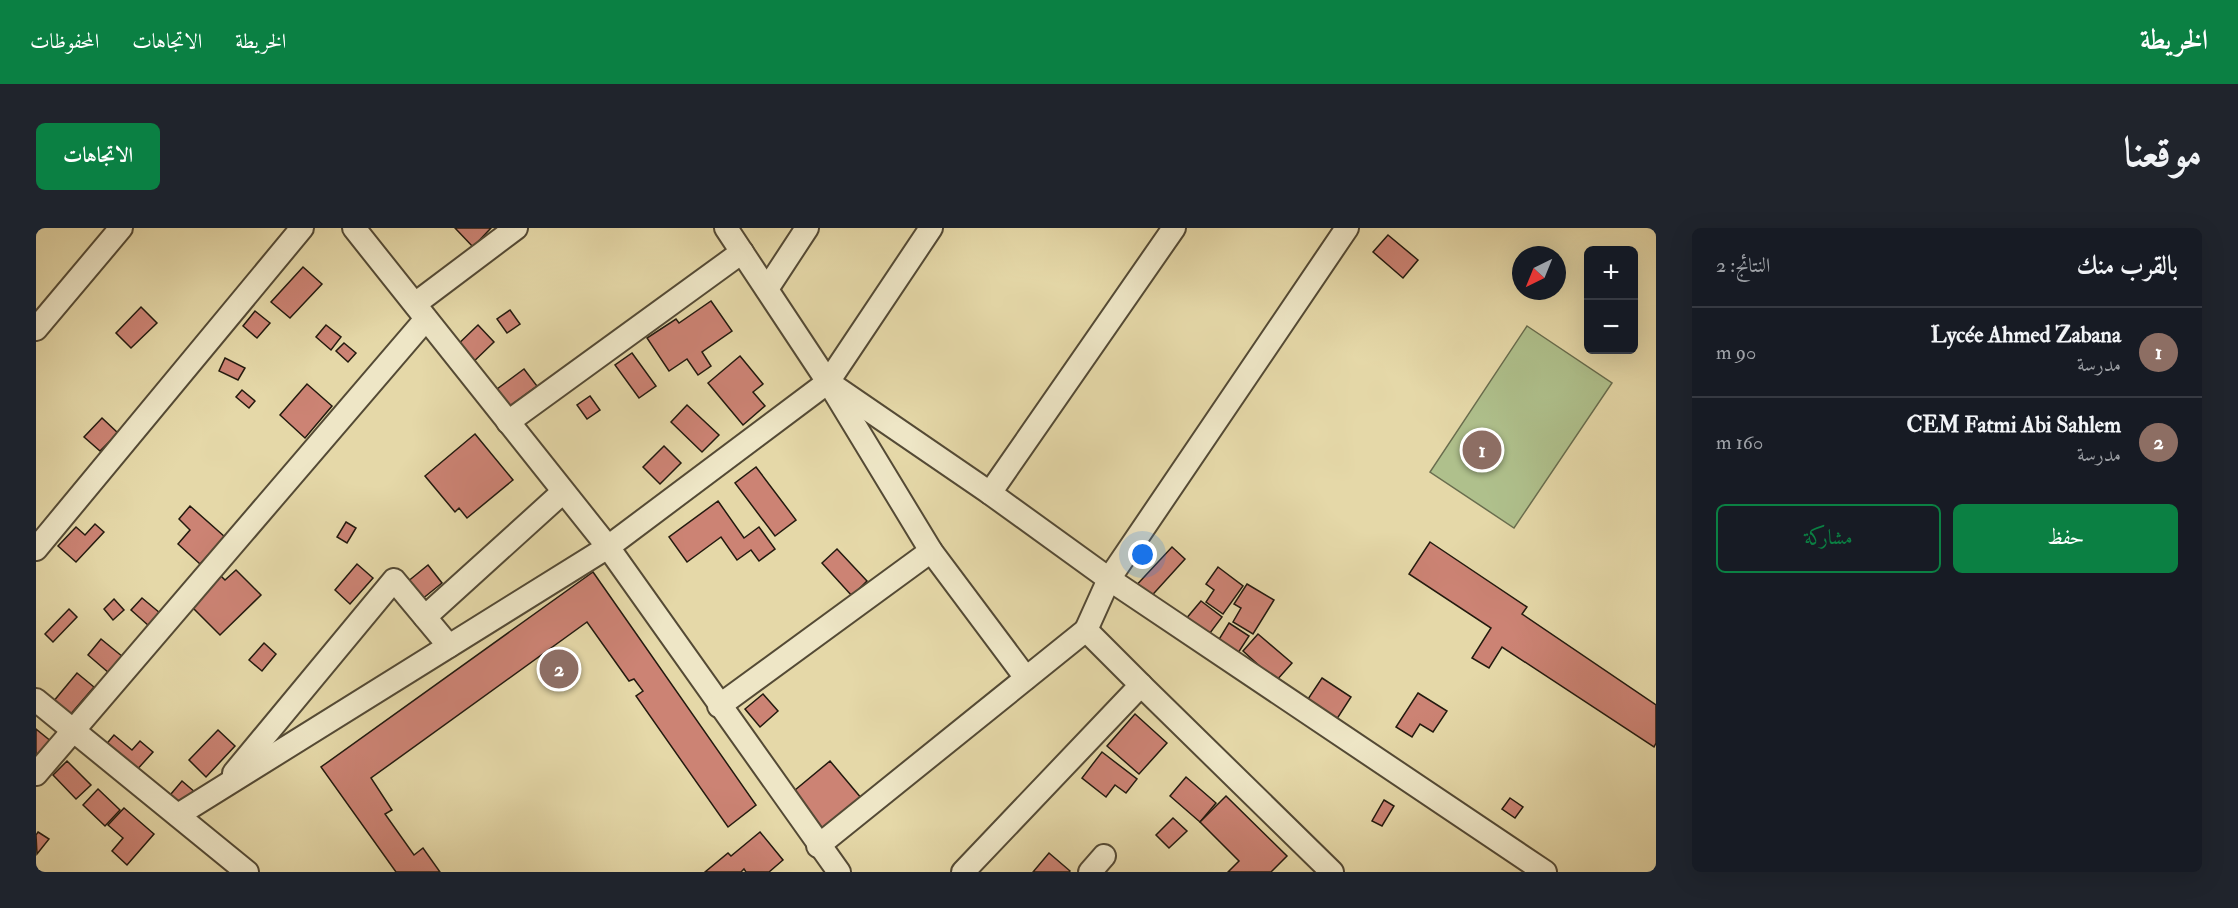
<!DOCTYPE html>
<html lang="ar">
<head>
<meta charset="utf-8">
<style>
	body { margin:0; font-family:"IM FELL Double Pica",Amiri,serif; background:#20242c; color:#f1f3f6; direction:rtl }
	.controls { position:absolute; right:18px; top:18px; display:grid; overflow:hidden; border-radius:9px; box-shadow:0 6px 24px #0002 }
	.controls button { width:54px; height:54px; display:grid; place-items:center; padding:0; border:0; border-bottom:2px solid #363941; background:#171b24; color:#f1f3f6; font:30px sans-serif }
	.compass { position:absolute; left:1476px; top:18px; width:54px; height:54px; border-radius:50%; background:#171b24; box-shadow:0 6px 24px #0002; rotate:223deg }
	.you { position:absolute; left:1107px; top:327px; width:21px; height:21px; margin:-15px; border:4px solid #fff; border-radius:50%; background:#1a73e8; box-shadow:0 0 0 9px #1a73e833 }
	.badge { display:grid; place-items:center; width:39px; height:39px; border-radius:50%; background:#0b8043; color:#fff; font-size:20px; font-weight:700 }
	.pin { position:absolute; translate:-50% -50%; border:3px solid #fff; box-shadow:0 2px 6px #0006 }
	.list { margin:0; padding:0; list-style:none }
	h2 { display:flex; justify-content:space-between; align-items:center; height:78px; margin:0; padding:0 24px; font-size:26px }
	h2 small { font-size:20px; font-weight:400; color:#9ea1a6 }
	.list li { display:grid; grid-template-columns:39px 1fr auto; gap:18px; align-items:center; box-sizing:border-box; height:90px; padding:0 24px; border-top:2px solid #363941 }
	.list b { display:block; font-size:22px; white-space:nowrap }
	.list p { margin:0; font-size:20px; white-space:nowrap; color:#9ea1a6 }
	.list em { font-size:20px; font-style:normal; color:#9ea1a6 }
	.actions { display:flex; gap:12px; padding:18px 24px }
	.actions a { flex:1; padding:14px 0; border:2px solid #0b8043; border-radius:9px; text-align:center; font-size:21px; color:#0b8043 }
	.actions .main { background:#0b8043; color:#fff }
	.map { position:relative; flex:none; width:1620px; height:644px; overflow:hidden; direction:ltr; border-radius:9px }
	header { display:flex; align-items:center; gap:36px; box-sizing:border-box; height:84px; padding:0 30px; background:#0b8043; color:#fff }
	header strong { font-size:28px }
	nav { display:flex; gap:33px; margin-inline-start:auto; font-size:21px }
	.intro { display:flex; align-items:center; justify-content:space-between; box-sizing:border-box; height:144px; padding:0 36px }
	h1 { margin:0; font-size:42px }
	.button { padding:15px 27px; border-radius:9px; background:#0b8043; color:#fff; font-size:21px; font-weight:700 }
	main { display:flex; gap:36px; padding:0 36px }
	aside { flex:1; background:#171b24; border-radius:9px; box-shadow:0 6px 24px #0002 }
	.map>svg:first-child { display:block }
	.green { fill:#afc08c; stroke:#696d4e; stroke-width:1.5 }
	.building { fill:#cc8374; stroke:#231a0f; stroke-width:1.5 }
	.lines { fill:none; stroke-linecap:round; stroke-linejoin:round }
	.minor-casing { stroke:#544a35; stroke-width:26 }
	.minor { stroke:#eee6c6; stroke-width:22 }
</style>
</head>
<body>
<header>
<strong>الخريطة</strong>
<nav><a>الخريطة</a><a>الاتجاهات</a><a>المحفوظات</a></nav>
</header>
<div class="intro"><h1>موقعنا</h1><a class="button">الاتجاهات</a></div>
<main>
<aside>
<h2>بالقرب منك<small>النتائج: 2</small></h2>
<ul class="list">
<li><span class="badge" style="background:#8d6e63">1</span><div><b>Lycée Ahmed Zabana</b><p>مدرسة</p></div><em>90 m</em></li>
<li><span class="badge" style="background:#8d6e63">2</span><div><b>CEM Fatmi Abi Sahlem</b><p>مدرسة</p></div><em>160 m</em></li>
</ul>
<div class="actions"><a class="main">حفظ</a><a>مشاركة</a></div>
</aside>
<div class="map">
<svg width="1620" height="644" viewBox="0 0 1620 644">
	<rect width="100%" height="100%" fill="#e5d8a8"/>
	<filter id="stains"><feTurbulence type="fractalNoise" baseFrequency=".00333" numOctaves="4"/><feColorMatrix values="0 0 0 0 .2 0 0 0 0 .09 0 0 0 0 .02 0 0 0 .5 -.17"/></filter>
	<radialGradient id="worn" r=".72"><stop offset=".6" stop-color="#630" stop-opacity="0"/><stop offset="1" stop-color="#630" stop-opacity=".3"/></radialGradient>
	<path class="green" d="M 1491,98 L 1576,155 L 1478,300 L 1394,244 Z"/>
	<g class="building">
		<path d="M 419,0 L 455,0 L 437,19 Z"/>
		<path d="M 1352,7 L 1382,32 L 1367,50 L 1337,24 Z"/>
		<path d="M 267,39 L 286,56 L 254,90 L 235,74 Z"/>
		<path d="M 675,73 L 696,103 L 666,124 L 675,138 L 662,147 L 651,131 L 633,143 L 611,110 L 640,91 L 643,95 Z"/>
		<path d="M 105,79 L 121,95 L 95,120 L 80,105 Z"/>
		<path d="M 474,82 L 484,96 L 471,105 L 461,91 Z"/>
		<path d="M 219,83 L 234,95 L 221,110 L 207,98 Z"/>
		<path d="M 290,97 L 305,109 L 295,122 L 280,109 Z"/>
		<path d="M 442,97 L 458,114 L 431,140 L 415,123 Z"/>
		<path d="M 308,115 L 320,125 L 312,134 L 300,123 Z"/>
		<path d="M 596,125 L 620,158 L 603,170 L 579,137 Z"/>
		<path d="M 704,128 L 727,156 L 717,164 L 729,178 L 707,197 L 672,155 Z"/>
		<path d="M 189,130 L 209,140 L 202,152 L 183,143 Z"/>
		<path d="M 488,141 L 501,158 L 466,184 L 453,167 Z"/>
		<path d="M 271,156 L 296,178 L 269,210 L 244,187 Z"/>
		<path d="M 206,162 L 219,173 L 213,180 L 200,169 Z"/>
		<path d="M 554,168 L 564,182 L 551,191 L 541,177 Z"/>
		<path d="M 651,177 L 683,207 L 666,224 L 635,194 Z"/>
		<path d="M 66,190 L 82,205 L 64,223 L 48,209 Z"/>
		<path d="M 439,206 L 477,252 L 431,290 L 423,280 L 419,284 L 389,248 Z"/>
		<path d="M 628,218 L 645,235 L 624,256 L 607,239 Z"/>
		<path d="M 720,239 L 760,292 L 739,308 L 699,255 Z"/>
		<path d="M 682,273 L 708,310 L 723,299 L 739,321 L 723,333 L 715,322 L 701,332 L 685,309 L 651,334 L 633,309 Z"/>
		<path d="M 154,278 L 189,309 L 164,336 L 142,316 L 154,302 L 143,291 Z"/>
		<path d="M 310,294 L 320,300 L 311,315 L 301,309 Z"/>
		<path d="M 59,296 L 68,304 L 40,334 L 22,318 L 40,299 L 49,307 Z"/>
		<path d="M 1394,314 L 1491,379 L 1486,386 L 1620,477 L 1620,515 L 1618,519 L 1466,419 L 1453,440 L 1436,430 L 1455,400 L 1373,346 Z"/>
		<path d="M 1136,319 L 1149,331 L 1110,374 L 1096,362 Z"/>
		<path d="M 801,321 L 831,353 L 816,368 L 786,335 Z"/>
		<path d="M 321,336 L 337,350 L 314,376 L 299,362 Z"/>
		<path d="M 392,337 L 406,355 L 380,376 L 365,359 Z"/>
		<path d="M 1182,339 L 1207,358 L 1187,386 L 1170,374 L 1178,362 L 1170,356 Z"/>
		<path d="M 200,342 L 225,367 L 184,407 L 155,378 L 185,348 L 189,352 Z"/>
		<path d="M 557,344 L 720,577 L 692,599 L 600,468 L 607,463 L 598,451 L 593,453 L 551,394 L 335,550 L 356,582 L 349,586 L 378,627 L 387,620 L 404,644 L 360,644 L 285,539 Z"/>
		<path d="M 1211,356 L 1238,372 L 1217,406 L 1197,394 L 1205,380 L 1198,376 Z"/>
		<path d="M 106,370 L 124,385 L 113,398 L 95,382 Z"/>
		<path d="M 78,371 L 88,382 L 77,392 L 68,381 Z"/>
		<path d="M 1165,373 L 1186,389 L 1171,409 L 1149,392 Z"/>
		<path d="M 33,381 L 41,389 L 17,414 L 9,406 Z"/>
		<path d="M 1193,395 L 1213,408 L 1202,425 L 1182,413 Z"/>
		<path d="M 1222,406 L 1256,435 L 1240,453 L 1207,423 Z"/>
		<path d="M 65,411 L 87,429 L 73,445 L 52,427 Z"/>
		<path d="M 228,415 L 240,426 L 226,443 L 213,432 Z"/>
		<path d="M 41,445 L 58,459 L 33,488 L 17,474 Z"/>
		<path d="M 1286,450 L 1315,469 L 1297,497 L 1268,477 Z"/>
		<path d="M 1382,465 L 1411,483 L 1397,504 L 1384,496 L 1376,509 L 1360,499 Z"/>
		<path d="M 727,466 L 742,483 L 724,499 L 709,481 Z"/>
		<path d="M 1099,486 L 1131,515 L 1103,546 L 1071,518 Z"/>
		<path d="M 0,501 L 16,514 L 0,533 Z"/>
		<path d="M 182,502 L 199,518 L 170,549 L 153,532 Z"/>
		<path d="M 78,507 L 96,522 L 104,513 L 117,524 L 98,545 L 68,519 Z"/>
		<path d="M 1066,524 L 1101,551 L 1090,565 L 1079,557 L 1070,569 L 1046,550 Z"/>
		<path d="M 31,533 L 55,557 L 40,571 L 17,547 Z"/>
		<path d="M 794,533 L 826,571 L 779,610 L 747,572 Z"/>
		<path d="M 1150,549 L 1180,575 L 1164,594 L 1134,568 Z"/>
		<path d="M 146,553 L 160,565 L 142,585 L 129,573 Z"/>
		<path d="M 62,561 L 84,582 L 69,598 L 47,577 Z"/>
		<path d="M 1190,568 L 1251,628 L 1235,644 L 1192,644 L 1203,633 L 1164,594 Z"/>
		<path d="M 1474,570 L 1487,579 L 1479,590 L 1466,581 Z"/>
		<path d="M 1348,572 L 1358,578 L 1346,598 L 1336,593 Z"/>
		<path d="M 88,580 L 118,606 L 91,637 L 76,623 L 87,610 L 72,597 Z"/>
		<path d="M 1137,590 L 1151,603 L 1133,620 L 1120,607 Z"/>
		<path d="M 2,604 L 13,611 L 1,626 L 0,607 Z"/>
		<path d="M 724,604 L 747,632 L 733,644 L 710,644 L 708,641 L 705,644 L 669,644 L 692,625 L 695,628 Z"/>
		<path d="M 1013,625 L 1034,643 L 1033,644 L 997,644 Z"/>
	</g>
	<g class="lines">
		<defs>
			<g id="minor">
				<path d="M 318,0 L 572,319 L 803,644"/>
				<path d="M 690,0 L 792,154 L 954,265 L 1073,351 L 1509,644"/>
				<path d="M 731,61 L 771,0"/>
				<path d="M 379,76 L 480,0"/>
				<path d="M 0,101 L 85,0"/>
				<path d="M 796,160 L 895,323 L 990,450"/>
				<path d="M 472,194 L 706,24"/>
				<path d="M 954,265 L 1138,0"/>
				<path d="M 0,321 L 266,0"/>
				<path d="M 389,389 L 527,264"/>
				<path d="M 1050,402 L 1073,351 L 1311,0"/>
				<path d="M 0,472 L 211,644"/>
				<path d="M 683,478 L 895,323"/>
				<path d="M 198,545 L 358,352 L 413,418"/>
				<path d="M 0,546 L 390,91"/>
				<path d="M 142,587 L 572,319 L 792,154 L 895,0"/>
				<path d="M 782,618 L 1050,402 L 1105,457"/>
				<path d="M 927,644 L 1105,457 L 1296,644"/>
				<path d="M 1054,644 L 1068,628"/>
			</g>
		</defs>
		<use href="#minor" class="minor-casing"/>
		<use href="#minor" class="minor"/>
	</g>
	<rect width="100%" height="100%" filter="url(#stains)"/>
	<rect width="100%" height="100%" fill="url(#worn)"/>
</svg>
<div class="controls">
<button>+</button>
<button>−</button>
</div>
<svg class="compass" viewBox="-18 -18 36 36"><path d="M0-13l5 13h-10z" fill="#e53935"/><path d="M0 13l5-13h-10z" fill="#9ea1a6"/></svg>
<div class="you"></div>
<div class="pin badge" style="left:1446px;top:222px;background:#8d6e63">1</div>
<div class="pin badge" style="left:523px;top:441px;background:#8d6e63">2</div>
</div>
</main>
</body>
</html>
